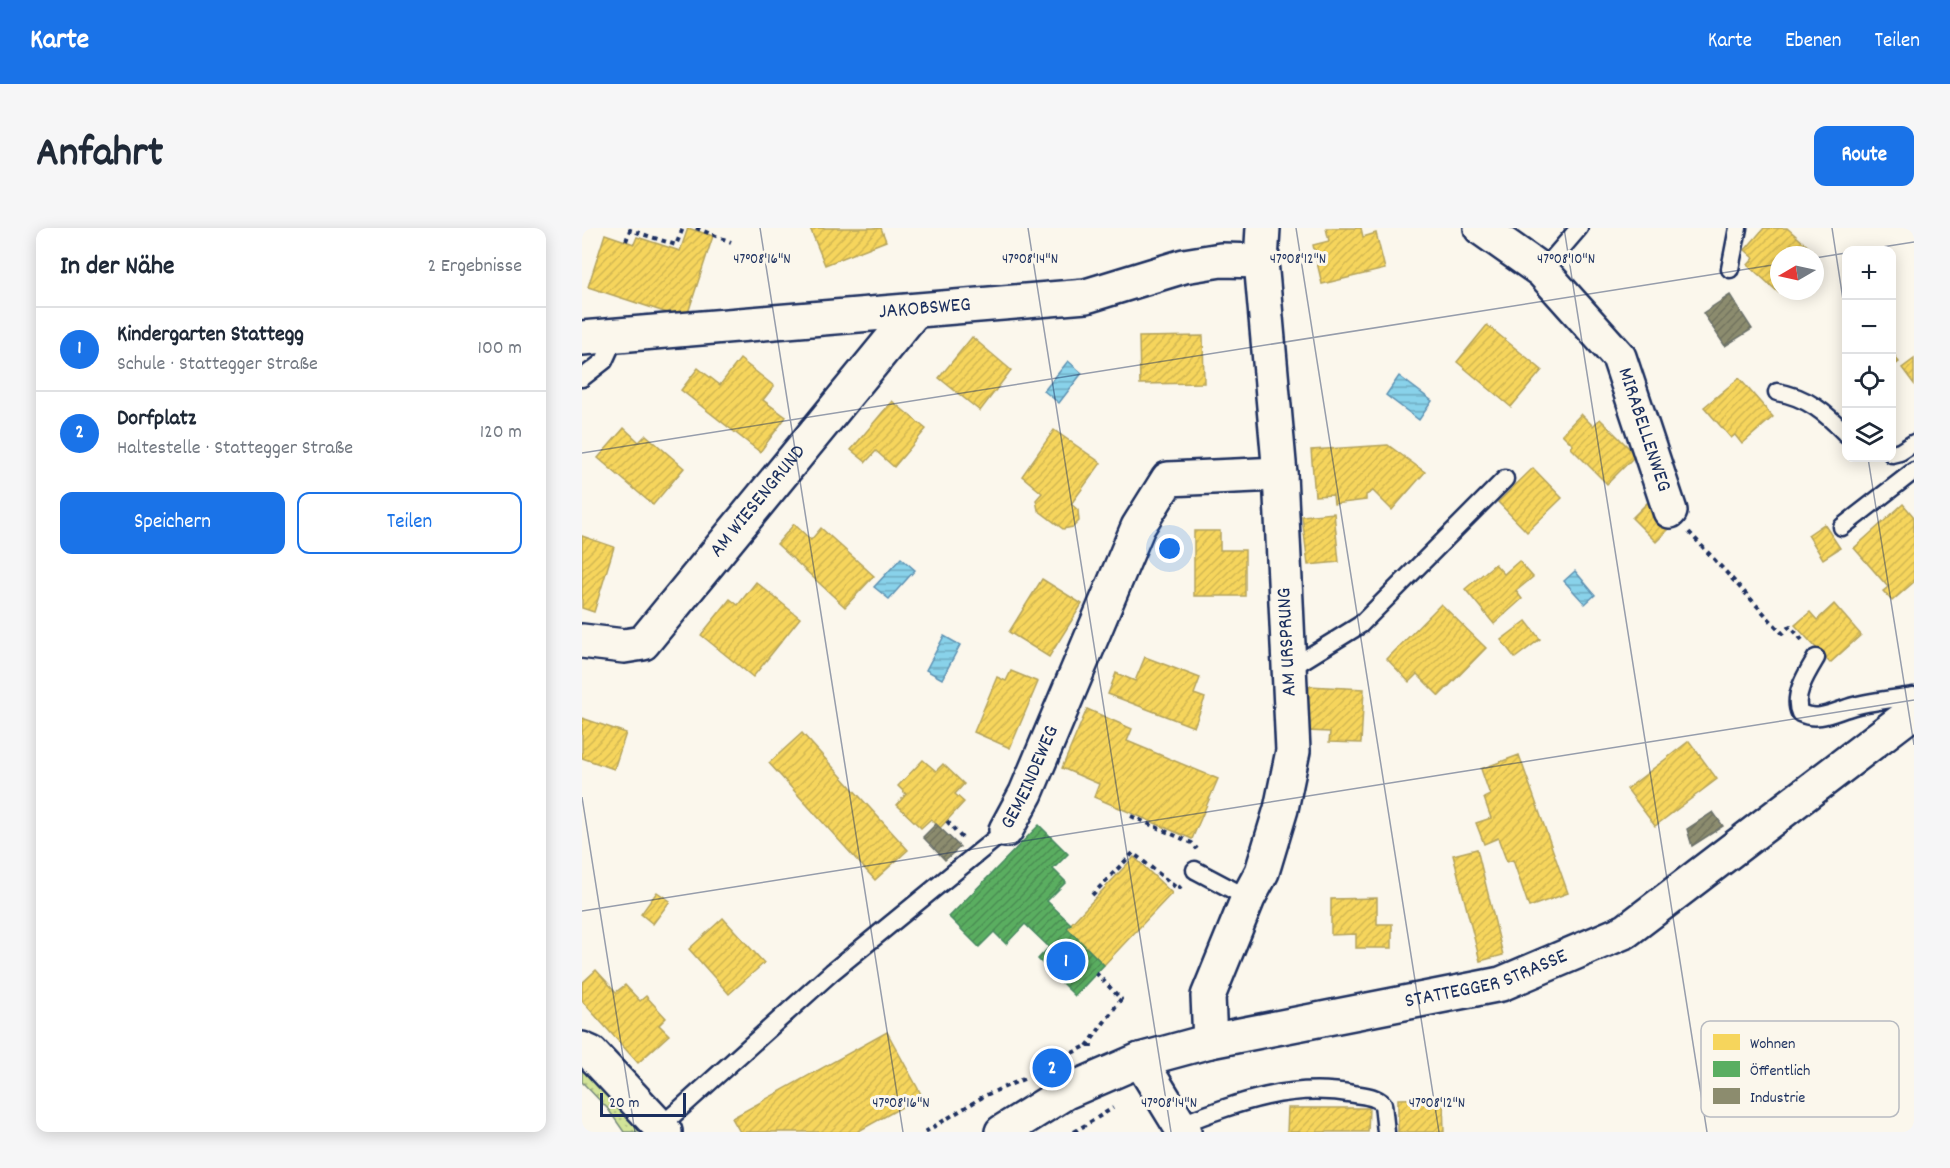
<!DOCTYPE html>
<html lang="de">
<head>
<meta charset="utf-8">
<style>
	body { margin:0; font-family:Dekko,sans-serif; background:#f6f6f7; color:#1f2937 }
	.controls { position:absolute; right:18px; top:18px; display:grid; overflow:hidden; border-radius:12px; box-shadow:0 3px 15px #0003 }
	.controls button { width:54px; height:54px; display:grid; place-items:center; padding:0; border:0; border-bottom:2px solid #e0e1e3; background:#fff; color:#1f2937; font:30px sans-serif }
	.compass { position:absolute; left:1188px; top:18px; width:54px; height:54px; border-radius:50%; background:#fff; box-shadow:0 3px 15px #0003; rotate:261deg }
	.scale { position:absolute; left:18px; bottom:15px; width:86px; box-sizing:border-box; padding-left:6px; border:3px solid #1b2f5e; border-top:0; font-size:16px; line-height:21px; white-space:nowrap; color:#1b2f5e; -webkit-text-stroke:4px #fbf7ec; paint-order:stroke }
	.you { position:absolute; left:588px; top:321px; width:21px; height:21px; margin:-15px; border:4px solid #fff; border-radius:50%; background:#1a73e8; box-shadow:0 0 0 9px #1a73e833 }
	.badge { display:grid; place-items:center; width:39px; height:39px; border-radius:50%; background:#1a73e8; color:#fff; font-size:20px; font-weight:700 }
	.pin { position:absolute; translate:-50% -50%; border:3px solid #fff; box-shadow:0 2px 6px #0006 }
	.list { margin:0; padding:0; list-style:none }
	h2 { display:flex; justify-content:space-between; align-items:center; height:78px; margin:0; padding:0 24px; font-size:26px }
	h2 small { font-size:20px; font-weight:400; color:#747a83 }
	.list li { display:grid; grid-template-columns:39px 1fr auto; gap:18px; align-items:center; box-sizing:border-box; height:84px; padding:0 24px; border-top:2px solid #e0e1e3 }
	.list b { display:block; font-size:22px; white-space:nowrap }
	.list p { margin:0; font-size:20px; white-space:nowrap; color:#747a83 }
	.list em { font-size:20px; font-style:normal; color:#747a83 }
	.actions { display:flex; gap:12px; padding:18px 24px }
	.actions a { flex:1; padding:14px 0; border:2px solid #1a73e8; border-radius:12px; text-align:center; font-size:21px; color:#1a73e8 }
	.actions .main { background:#1a73e8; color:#fff }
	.icon { flex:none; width:33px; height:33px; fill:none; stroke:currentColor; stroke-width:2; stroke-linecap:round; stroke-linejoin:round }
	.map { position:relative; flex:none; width:1332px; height:904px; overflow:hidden; border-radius:12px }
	header { display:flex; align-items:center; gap:36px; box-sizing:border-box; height:84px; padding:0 30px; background:#1a73e8; color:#fff }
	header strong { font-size:28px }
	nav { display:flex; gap:33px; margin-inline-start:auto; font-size:21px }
	.intro { display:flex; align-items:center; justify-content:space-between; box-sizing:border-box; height:144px; padding:0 36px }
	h1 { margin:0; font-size:42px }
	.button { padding:15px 27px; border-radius:12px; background:#1a73e8; color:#fff; font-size:21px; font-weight:700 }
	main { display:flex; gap:36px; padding:0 36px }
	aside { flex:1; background:#fff; border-radius:12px; box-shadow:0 3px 15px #0003 }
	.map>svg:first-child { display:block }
	.grass { fill:url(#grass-dots); stroke:#768a7b; stroke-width:1.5 }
	.water { fill:url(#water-rules); stroke:#5d91b2; stroke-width:1.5 }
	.homes { fill:url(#homes-hatch); stroke:#b4a35d; stroke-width:1.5 }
	.public { fill:url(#public-hatch); stroke:#478860; stroke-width:1.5 }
	.industry { fill:url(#industry-hatch); stroke:#6a7069; stroke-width:1.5 }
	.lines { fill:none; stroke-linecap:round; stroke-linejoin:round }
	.lane-casing { stroke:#1b2f5e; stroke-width:21 }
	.street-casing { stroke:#1b2f5e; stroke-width:38 }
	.secondary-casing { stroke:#1b2f5e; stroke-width:38 }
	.path { stroke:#1b2f5e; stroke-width:4; stroke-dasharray:4.5 4.5; stroke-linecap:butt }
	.lane { stroke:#fbf7ec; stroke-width:16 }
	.street { stroke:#fbf7ec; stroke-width:33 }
	.secondary { stroke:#fbf7ec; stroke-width:33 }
	.ticks { fill:none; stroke:#1b2f5e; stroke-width:1.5; stroke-opacity:0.45 }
	.labels { text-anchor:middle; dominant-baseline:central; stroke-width:6; stroke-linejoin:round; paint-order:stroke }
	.street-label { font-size:21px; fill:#1b2f5e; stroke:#fbf7ec }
	.key { fill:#fbf7ec; stroke:#b8bbc1; stroke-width:1.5 }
	.key-label { font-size:16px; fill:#1b2f5e }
	.ticks-label { font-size:15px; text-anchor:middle; fill:#1b2f5e; stroke:#fbf7ec; stroke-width:6; stroke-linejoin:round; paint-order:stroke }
</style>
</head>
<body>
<header>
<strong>Karte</strong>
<nav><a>Karte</a><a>Ebenen</a><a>Teilen</a></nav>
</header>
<div class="intro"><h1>Anfahrt</h1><a class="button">Route</a></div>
<main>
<aside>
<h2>In der Nähe<small>2 Ergebnisse</small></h2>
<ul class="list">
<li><span class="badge">1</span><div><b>Kindergarten Stattegg</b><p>Schule · Stattegger Straße</p></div><em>100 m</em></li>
<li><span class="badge">2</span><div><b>Dorfplatz</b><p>Haltestelle · Stattegger Straße</p></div><em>120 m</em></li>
</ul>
<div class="actions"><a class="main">Speichern</a><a>Teilen</a></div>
</aside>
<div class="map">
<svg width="1332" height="904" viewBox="0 0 1332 904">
	<defs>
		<pattern id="grass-dots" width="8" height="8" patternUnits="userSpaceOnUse" patternTransform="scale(1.5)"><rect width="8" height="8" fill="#d2e498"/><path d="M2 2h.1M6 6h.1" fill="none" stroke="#b4c485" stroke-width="1.8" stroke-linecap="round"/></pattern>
		<pattern id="water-rules" width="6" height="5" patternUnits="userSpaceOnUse" patternTransform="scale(1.5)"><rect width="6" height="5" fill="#89d2ea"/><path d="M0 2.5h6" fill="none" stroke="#6fabc1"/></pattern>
		<pattern id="homes-hatch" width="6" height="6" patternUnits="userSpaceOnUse" patternTransform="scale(1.5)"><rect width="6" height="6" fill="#f6d55c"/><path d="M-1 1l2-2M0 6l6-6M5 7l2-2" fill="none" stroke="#d2b752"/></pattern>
		<pattern id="public-hatch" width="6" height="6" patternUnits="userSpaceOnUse" patternTransform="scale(1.5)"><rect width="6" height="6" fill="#5aae61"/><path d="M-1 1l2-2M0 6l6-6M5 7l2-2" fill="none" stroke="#4a8e53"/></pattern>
		<pattern id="industry-hatch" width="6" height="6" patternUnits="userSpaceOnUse" patternTransform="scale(1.5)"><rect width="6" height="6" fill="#8c8c6e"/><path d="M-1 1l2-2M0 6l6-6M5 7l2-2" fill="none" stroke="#72735e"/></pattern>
	</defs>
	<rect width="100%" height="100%" fill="#fbf7ec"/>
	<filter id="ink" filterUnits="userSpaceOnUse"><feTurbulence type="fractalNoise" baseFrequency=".0167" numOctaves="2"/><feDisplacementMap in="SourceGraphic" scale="12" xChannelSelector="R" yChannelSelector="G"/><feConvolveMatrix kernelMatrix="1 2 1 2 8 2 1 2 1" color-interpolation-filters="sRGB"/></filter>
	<g filter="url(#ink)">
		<path class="grass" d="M 0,832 L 69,904 L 42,904 L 26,881 L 0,854 Z"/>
		<g class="water">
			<path d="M 486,133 L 500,145 L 477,175 L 462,163 Z"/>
			<path d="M 817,148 L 850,173 L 837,192 L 804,167 Z"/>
			<path d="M 319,330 L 333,342 L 307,371 L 292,359 Z"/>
			<path d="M 993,343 L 1013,367 L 1003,376 L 982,353 Z"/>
			<path d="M 362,408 L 378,417 L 360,451 L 344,442 Z"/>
		</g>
		<g class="homes">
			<path d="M 106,0 L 131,8 L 104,91 L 6,59 L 23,6 L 52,16 L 55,9 L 98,23 Z"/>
			<path d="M 228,0 L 299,0 L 304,13 L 243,37 Z"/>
			<path d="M 744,0 L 779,0 L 781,9 L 794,5 L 803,41 L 740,56 L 731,17 L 747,13 Z"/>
			<path d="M 1182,0 L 1205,0 L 1231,23 L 1228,27 L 1197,27 L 1196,64 L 1166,37 L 1172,30 L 1163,22 Z"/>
			<path d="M 905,97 L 960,142 L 929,179 L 875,134 Z"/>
			<path d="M 621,108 L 622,155 L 558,156 L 557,109 Z"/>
			<path d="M 390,109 L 429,142 L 398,183 L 357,150 Z"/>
			<path d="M 1310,124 L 1317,134 L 1310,139 Z"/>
			<path d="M 158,131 L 192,158 L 181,172 L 204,189 L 178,224 L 99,162 L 116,140 L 138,157 Z"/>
			<path d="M 1332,131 L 1332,156 L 1320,140 Z"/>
			<path d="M 1157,150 L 1191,189 L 1160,216 L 1153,207 L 1149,210 L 1122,179 Z"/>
			<path d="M 310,173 L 344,201 L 312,239 L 294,223 L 284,234 L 269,222 Z"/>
			<path d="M 999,186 L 1011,198 L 1018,191 L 1054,227 L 1025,256 L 989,220 L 991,217 L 980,206 Z"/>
			<path d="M 42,200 L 57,214 L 64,207 L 102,240 L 71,277 L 16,230 Z"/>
			<path d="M 472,202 L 519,235 L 489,276 L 496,282 L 497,293 L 491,299 L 481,301 L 456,282 L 454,272 L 460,265 L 440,248 Z"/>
			<path d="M 806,217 L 843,244 L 810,282 L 791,263 L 784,267 L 784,272 L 752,276 L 751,267 L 733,268 L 729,222 Z"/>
			<path d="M 951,240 L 980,270 L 945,304 L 916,274 Z"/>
			<path d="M 1070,270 L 1094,294 L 1074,314 L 1050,290 Z"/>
			<path d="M 1321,276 L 1332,289 L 1332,354 L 1310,373 L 1301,363 L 1306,359 L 1272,320 Z"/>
			<path d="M 752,285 L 757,334 L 726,337 L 720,288 Z"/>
			<path d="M 212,296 L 229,312 L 239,300 L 292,348 L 263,379 L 195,316 Z"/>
			<path d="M 1242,296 L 1258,320 L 1241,331 L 1226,307 Z"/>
			<path d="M 612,303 L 638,303 L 638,322 L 663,322 L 663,368 L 612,368 Z"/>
			<path d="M 0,308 L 32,319 L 12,384 L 0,380 Z"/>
			<path d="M 937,333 L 951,349 L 934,363 L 940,371 L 912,396 L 883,361 L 913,336 L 922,346 Z"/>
			<path d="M 460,351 L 500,376 L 467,429 L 427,404 Z"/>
			<path d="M 174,354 L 218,390 L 171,449 L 119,407 L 148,371 L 156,377 Z"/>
			<path d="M 859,376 L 904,420 L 857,468 L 835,446 L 827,454 L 805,431 Z"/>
			<path d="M 1252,376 L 1279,407 L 1248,435 L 1213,397 L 1228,384 L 1235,392 Z"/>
			<path d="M 944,393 L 958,411 L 933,430 L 919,412 Z"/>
			<path d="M 563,429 L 618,450 L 612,466 L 623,470 L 612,499 L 526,466 L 534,445 L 553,453 Z"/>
			<path d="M 429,443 L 456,454 L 428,520 L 392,504 L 415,449 L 424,453 Z"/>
			<path d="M 727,458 L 782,461 L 779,515 L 747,514 L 748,504 L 725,503 Z"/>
			<path d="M 505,481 L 550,501 L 545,513 L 636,551 L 610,611 L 512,569 L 517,556 L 480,540 Z"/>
			<path d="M 0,490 L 44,505 L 32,541 L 0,530 Z"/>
			<path d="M 220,505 L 326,622 L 293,652 L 187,535 Z"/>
			<path d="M 1107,513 L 1135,551 L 1073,598 L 1045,561 Z"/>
			<path d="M 937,527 L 986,665 L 947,679 L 931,632 L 925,634 L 916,610 L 902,616 L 894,595 L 909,590 L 902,570 L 908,567 L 899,541 Z"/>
			<path d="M 341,532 L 354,543 L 361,536 L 382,556 L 373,566 L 382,574 L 358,600 L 349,591 L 339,600 L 315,577 L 324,566 L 316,558 Z"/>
			<path d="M 895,621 L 921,727 L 898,733 L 871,627 Z"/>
			<path d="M 552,629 L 590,665 L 522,737 L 485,700 Z"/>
			<path d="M 75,664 L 88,673 L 71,696 L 59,686 Z"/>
			<path d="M 795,670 L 795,696 L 810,696 L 810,720 L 774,720 L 774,706 L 749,707 L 749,671 Z"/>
			<path d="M 141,690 L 182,735 L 147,766 L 107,721 Z"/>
			<path d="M 14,742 L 34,764 L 43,757 L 58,773 L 64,768 L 84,790 L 77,797 L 87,807 L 56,835 L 0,773 L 0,755 Z"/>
			<path d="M 305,804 L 340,868 L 275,904 L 158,904 L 150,890 Z"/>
			<path d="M 861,870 L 862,904 L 816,904 L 816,871 Z"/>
			<path d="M 706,880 L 787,880 L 786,904 L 705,904 Z"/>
		</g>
		<path class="public" d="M 457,597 L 486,626 L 471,641 L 484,654 L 465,673 L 489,696 L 485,700 L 522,737 L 493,768 L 456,731 L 467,719 L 443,696 L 424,716 L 412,704 L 397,719 L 367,689 Z"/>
		<g class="industry">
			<path d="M 1148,67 L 1170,101 L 1143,118 L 1121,85 Z"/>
			<path d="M 1131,584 L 1141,598 L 1110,618 L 1105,601 Z"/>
			<path d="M 354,596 L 378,619 L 363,632 L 341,609 Z"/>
		</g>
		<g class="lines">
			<defs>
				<g id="lane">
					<path d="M 1148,41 L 1156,0"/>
					<path d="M 960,43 L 997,0"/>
					<path d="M 0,150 L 22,133 L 34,107"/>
					<path d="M 1195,164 C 1225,169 1244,185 1264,206"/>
					<path d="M 1310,226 L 1318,224 L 1332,215"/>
					<path d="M 1260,299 L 1332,243"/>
					<path d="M 1234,430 C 1225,445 1210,468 1218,485 C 1237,494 1253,483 1272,478 C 1291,473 1312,471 1332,468"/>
					<path d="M 707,441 L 778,397 L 923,251"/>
					<path d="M 613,642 L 666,670"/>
					<path d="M 597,897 C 655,875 708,854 772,866 C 783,868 793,868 801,876 L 804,904"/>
					<path d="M 79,898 L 250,744 L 424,602"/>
				</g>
				<g id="street">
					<path id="s1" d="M 899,0 L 960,43 L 1037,129 L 1088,283"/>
					<path id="s2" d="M 0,110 L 504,68 L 602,38 L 639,32 L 679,33"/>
					<path id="s3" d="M 0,413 L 42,418 L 61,415 L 332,84"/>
					<path id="s4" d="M 424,602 L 444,565 L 556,299 L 586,251 L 698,246"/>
					<path d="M 628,813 L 626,768 L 666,670 L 680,644 L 699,581 L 711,523 L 698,246 L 679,33 L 681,0"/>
					<path d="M 0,821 L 9,825 L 83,904"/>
					<path d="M 558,832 L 602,904"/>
				</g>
				<g id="secondary">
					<path id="s5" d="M 420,904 L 484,864 L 558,832 L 628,813 L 919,756 L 1044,703 L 1332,483"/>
				</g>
			</defs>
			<use href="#lane" class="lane-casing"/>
			<use href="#street" class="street-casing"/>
			<use href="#secondary" class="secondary-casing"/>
			<g class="path">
				<path d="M 114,0 L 149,14"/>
				<path d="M 44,13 L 48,2 L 94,17 L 101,0"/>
				<path d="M 1107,304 L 1200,405 L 1208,398 L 1220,412"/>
				<path d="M 549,588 L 610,615 L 615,621"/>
				<path d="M 365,593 L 380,610"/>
				<path d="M 510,667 L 551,625 L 596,661 L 599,658"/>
				<path d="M 505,818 L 539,771 L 514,745"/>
				<path d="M 490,825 L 504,818 L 511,818"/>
				<path d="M 343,904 L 404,867 L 444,850"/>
				<path d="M 492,904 L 531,880"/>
			</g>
			<use href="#lane" class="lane"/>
			<use href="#street" class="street"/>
			<use href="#secondary" class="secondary"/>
		</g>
	</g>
	<path class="ticks" d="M 178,0 L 321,904M 446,0 L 589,904M 714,0 L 857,904M 982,0 L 1125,904M 1250,0 L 1264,91M 1281,22 L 1332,14M 1233,30 L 1264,25M 0,225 L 1197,36M 1286,230 L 1332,517M 0,569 L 53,904M 0,683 L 1332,472"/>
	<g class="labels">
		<g class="street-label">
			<text stroke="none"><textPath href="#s2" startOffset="344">JAKOBSWEG</textPath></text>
			<text stroke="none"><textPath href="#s1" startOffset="267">MIRABELLENWEG</textPath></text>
			<text stroke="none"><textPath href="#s3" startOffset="244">AM WIESENGRUND</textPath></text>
			<text transform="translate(706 414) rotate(-93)">AM URSPRUNG</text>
			<text stroke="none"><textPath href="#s4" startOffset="58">GEMEINDEWEG</textPath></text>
			<text stroke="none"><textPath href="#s5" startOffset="512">STATTEGGER STRASSE</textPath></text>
		</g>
	</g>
	<rect x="1119" y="793" width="198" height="96" rx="9" class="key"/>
	<rect x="1131" y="806" width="27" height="16" fill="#f6d55c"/>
	<rect x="1131" y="833" width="27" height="16" fill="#5aae61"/>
	<rect x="1131" y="860" width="27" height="16" fill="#8c8c6e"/>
	<g class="key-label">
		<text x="1168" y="820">Wohnen</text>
		<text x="1168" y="847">Öffentlich</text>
		<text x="1168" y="874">Industrie</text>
	</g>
	<g class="ticks-label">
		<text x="180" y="35">47°08'16"N</text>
		<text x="448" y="35">47°08'14"N</text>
		<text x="716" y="35">47°08'12"N</text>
		<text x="984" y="35">47°08'10"N</text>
		<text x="319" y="879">47°08'16"N</text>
		<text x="587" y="879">47°08'14"N</text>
		<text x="855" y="879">47°08'12"N</text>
	</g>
</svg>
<div class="controls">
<button>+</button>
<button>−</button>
<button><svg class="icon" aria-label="locate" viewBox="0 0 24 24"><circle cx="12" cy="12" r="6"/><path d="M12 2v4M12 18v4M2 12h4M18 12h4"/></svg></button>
<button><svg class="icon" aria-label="layers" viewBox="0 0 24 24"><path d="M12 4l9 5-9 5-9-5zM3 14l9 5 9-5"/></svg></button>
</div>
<svg class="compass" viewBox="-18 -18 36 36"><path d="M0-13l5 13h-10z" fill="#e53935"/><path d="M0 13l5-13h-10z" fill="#747a83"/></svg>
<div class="scale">20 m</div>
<div class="you"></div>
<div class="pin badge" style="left:484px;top:733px">1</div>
<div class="pin badge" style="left:470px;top:840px">2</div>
</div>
</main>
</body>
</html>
